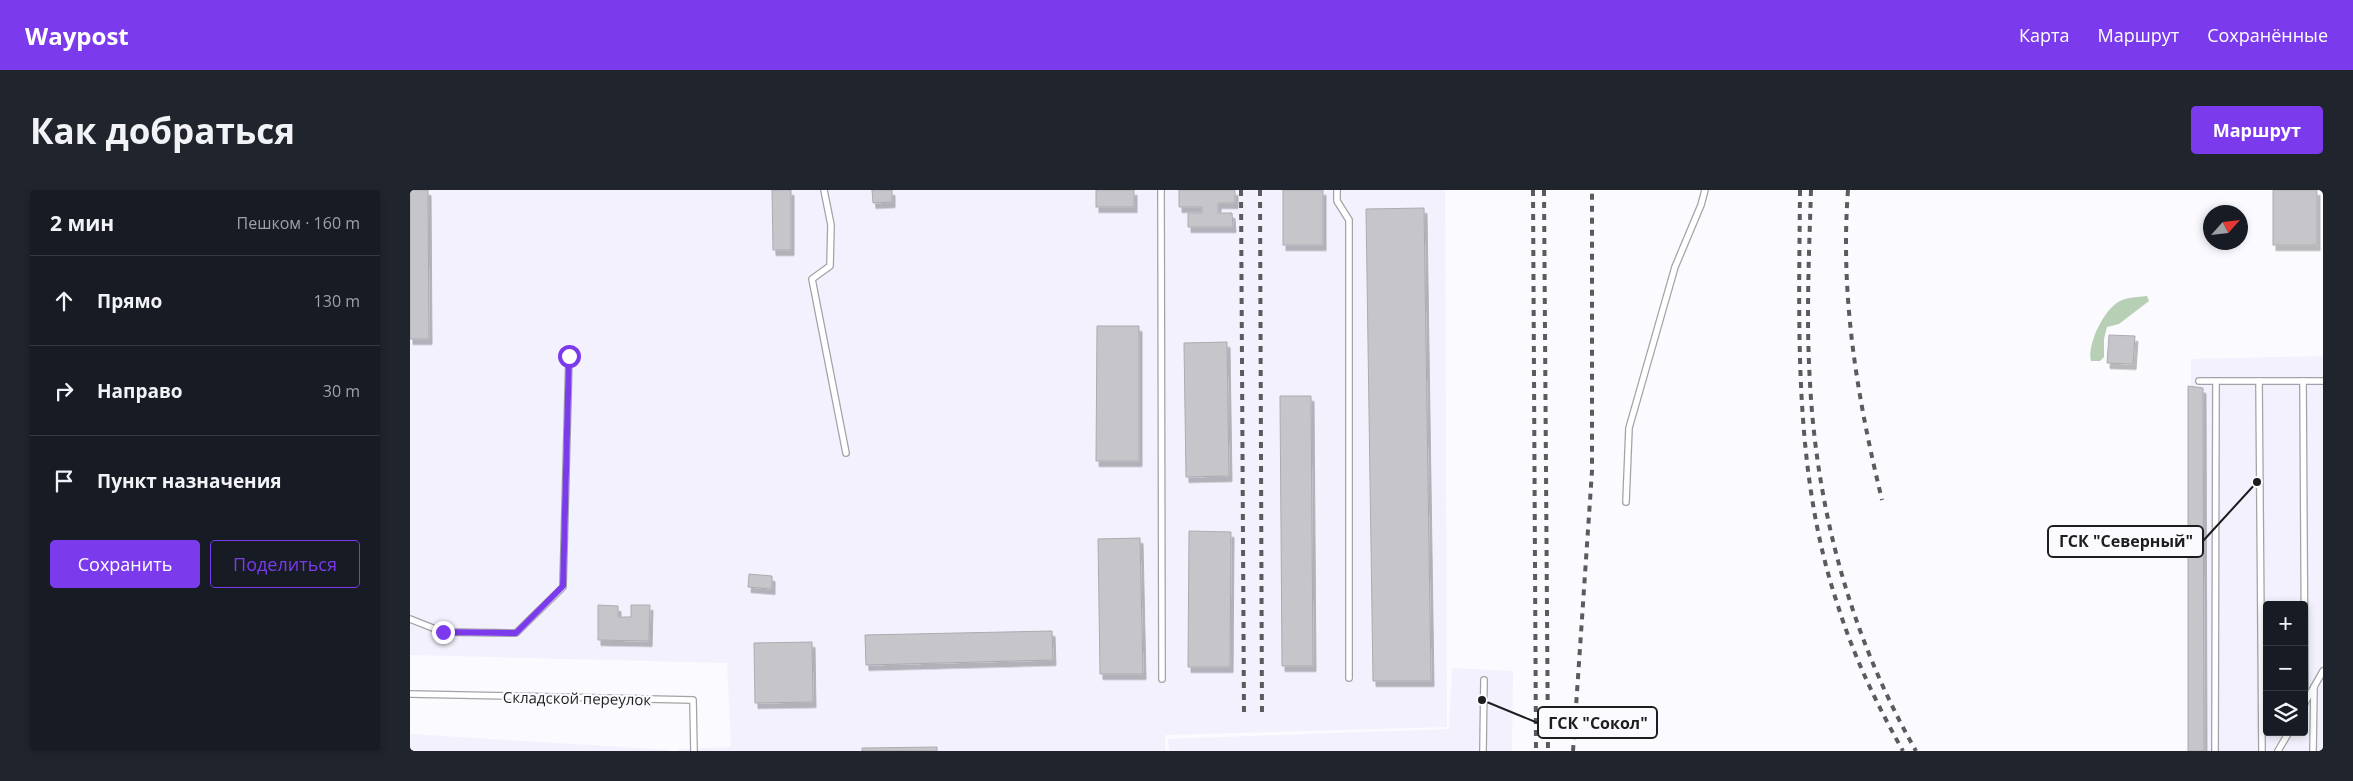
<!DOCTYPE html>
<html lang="ru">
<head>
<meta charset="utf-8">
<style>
	body { margin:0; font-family:"Open Sans",sans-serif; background:#20242c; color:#f1f3f6 }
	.controls { position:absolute; right:15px; bottom:15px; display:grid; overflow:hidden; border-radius:5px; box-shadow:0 2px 8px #0003 }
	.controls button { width:45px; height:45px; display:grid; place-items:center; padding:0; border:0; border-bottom:1px solid #363941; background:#171b24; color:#f1f3f6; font:25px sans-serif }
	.compass { position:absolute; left:1793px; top:15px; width:45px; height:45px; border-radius:50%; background:#171b24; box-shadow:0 2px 8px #0003; rotate:63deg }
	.stop { position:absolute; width:15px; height:15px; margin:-11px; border:4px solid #7c3aed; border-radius:50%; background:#fff }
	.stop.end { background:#7c3aed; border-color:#fff; box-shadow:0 1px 5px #0008 }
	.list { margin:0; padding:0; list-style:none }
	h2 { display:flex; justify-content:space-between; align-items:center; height:65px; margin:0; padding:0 20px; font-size:21px }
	h2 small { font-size:16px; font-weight:400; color:#9ea1a6 }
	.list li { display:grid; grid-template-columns:32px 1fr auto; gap:15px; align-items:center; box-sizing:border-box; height:90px; padding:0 20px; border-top:1px solid #363941 }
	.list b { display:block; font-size:19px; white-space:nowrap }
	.list em { font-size:16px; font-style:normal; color:#9ea1a6 }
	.actions { display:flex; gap:10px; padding:15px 20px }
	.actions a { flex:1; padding:11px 0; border:1px solid #7c3aed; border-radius:5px; text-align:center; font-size:18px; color:#7c3aed }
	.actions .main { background:#7c3aed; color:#fff }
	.icon { flex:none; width:28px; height:28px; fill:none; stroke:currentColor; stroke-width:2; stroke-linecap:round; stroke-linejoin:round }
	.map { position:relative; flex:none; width:1913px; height:561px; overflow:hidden; border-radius:5px }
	header { display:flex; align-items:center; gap:30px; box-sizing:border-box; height:70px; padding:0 25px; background:#7c3aed; color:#fff }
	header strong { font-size:24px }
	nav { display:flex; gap:28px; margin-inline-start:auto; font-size:18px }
	.intro { display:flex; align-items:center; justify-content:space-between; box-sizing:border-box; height:120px; padding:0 30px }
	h1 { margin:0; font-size:35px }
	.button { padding:12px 22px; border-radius:5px; background:#7c3aed; color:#fff; font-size:18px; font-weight:700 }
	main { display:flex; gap:30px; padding:0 30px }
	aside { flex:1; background:#171b24; border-radius:5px; box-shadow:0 2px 8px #0003 }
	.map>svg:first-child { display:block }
	.built { fill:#f3f1fd; fill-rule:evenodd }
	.green { fill:#b7cfb5 }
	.building { fill:#c6c5c9; stroke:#acabb0; filter:url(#shadow) }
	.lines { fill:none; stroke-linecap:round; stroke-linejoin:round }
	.service-casing { stroke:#a3a2a6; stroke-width:8 }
	.service { stroke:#fff; stroke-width:5.5 }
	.rail { stroke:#5b5a5d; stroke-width:4; stroke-dasharray:6 6; stroke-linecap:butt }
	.route { stroke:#7c3aed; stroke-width:6 }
	.labels { text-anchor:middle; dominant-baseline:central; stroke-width:4.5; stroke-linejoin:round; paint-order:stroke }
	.street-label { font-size:15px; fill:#1d1d1f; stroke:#fbfafe }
	.leader { fill:none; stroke:#1d1d1f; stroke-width:2 }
	.callout-dot { fill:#1d1d1f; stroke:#fbfafe; stroke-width:2 }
	.callout { fill:#fbfafe; stroke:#1d1d1f; stroke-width:2 }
	.callout-label { font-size:16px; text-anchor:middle; font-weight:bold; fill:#1d1d1f }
</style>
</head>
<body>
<header>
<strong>Waypost</strong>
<nav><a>Карта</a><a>Маршрут</a><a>Сохранённые</a></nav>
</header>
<div class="intro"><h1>Как добраться</h1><a class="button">Маршрут</a></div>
<main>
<aside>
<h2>2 мин<small>Пешком · 160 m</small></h2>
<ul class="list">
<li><svg class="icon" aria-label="ahead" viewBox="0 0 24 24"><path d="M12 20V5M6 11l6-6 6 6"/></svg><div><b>Прямо</b></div><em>130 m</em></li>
<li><svg class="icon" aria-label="right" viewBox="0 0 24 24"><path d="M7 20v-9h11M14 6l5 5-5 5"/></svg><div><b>Направо</b></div><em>30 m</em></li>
<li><svg class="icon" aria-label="arrive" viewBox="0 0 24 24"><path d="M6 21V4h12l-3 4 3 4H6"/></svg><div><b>Пункт назначения</b></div></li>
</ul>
<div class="actions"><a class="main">Сохранить</a><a>Поделиться</a></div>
</aside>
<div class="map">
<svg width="1913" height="561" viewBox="0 0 1913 561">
	<defs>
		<filter id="shadow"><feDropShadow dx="3" dy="5.5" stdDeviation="0" flood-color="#0004"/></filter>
	</defs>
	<rect width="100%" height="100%" fill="#fbfafe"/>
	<g class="built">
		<path d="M 0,0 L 1035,0 L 1037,537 L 755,545 L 755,561 L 268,561 L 268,559 L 321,557 L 317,473 L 0,465 Z"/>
		<path d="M 1913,166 L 1913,561 L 1779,561 L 1781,169 ZM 1857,415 L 1894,415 L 1894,542 L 1857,542 Z"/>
		<path d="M 1042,478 L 1103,481 L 1102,561 L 759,561 L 758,549 L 1039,539 Z"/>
		<path d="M 0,544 L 260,560 L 260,561 L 0,561 Z"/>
	</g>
	<path class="green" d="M 1737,106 L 1739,111 L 1709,134 L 1697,137 L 1694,149 L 1694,167 L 1690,171 L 1681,171 C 1677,154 1694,119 1710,111 C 1717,107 1729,107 1737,106 Z"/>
	<g class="building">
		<path d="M 0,0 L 18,0 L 19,149 L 0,149 Z"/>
		<path d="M 362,0 L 381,0 L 381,60 L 363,60 Z"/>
		<path d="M 462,0 L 482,0 L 482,12 L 463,13 Z"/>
		<rect x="686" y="0" width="38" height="17"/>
		<path d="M 769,0 L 825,0 L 825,13 L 808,13 L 808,23 L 822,23 L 823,37 L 778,37 L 778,23 L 792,23 L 792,17 L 769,17 Z"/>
		<rect x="873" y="0" width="40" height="55"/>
		<rect x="1863" y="0" width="44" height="55"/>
		<path d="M 1014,18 L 1021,491 L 963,491 L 956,19 Z"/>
		<path d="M 687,136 L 729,136 L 729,271 L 686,271 Z"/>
		<path d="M 1699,145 L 1725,146 L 1723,174 L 1697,173 Z"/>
		<path d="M 817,152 L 819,286 L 776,287 L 774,153 Z"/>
		<path d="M 1778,196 L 1793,198 L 1794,561 L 1778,561 Z"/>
		<path d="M 870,206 L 901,206 L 903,476 L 872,476 Z"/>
		<path d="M 779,341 L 821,342 L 820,477 L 778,477 Z"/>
		<path d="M 730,348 L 733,484 L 690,484 L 688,349 Z"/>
		<path d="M 339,384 L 362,386 L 362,399 L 338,397 Z"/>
		<path d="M 188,415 L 208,416 L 208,427 L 221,427 L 221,415 L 240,415 L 239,451 L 188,450 Z"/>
		<path d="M 642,441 L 643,470 L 456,475 L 455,445 Z"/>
		<path d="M 402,452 L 403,512 L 345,513 L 344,453 Z"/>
		<path d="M 527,557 L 527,561 L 452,561 L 452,558 Z"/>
	</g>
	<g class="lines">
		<defs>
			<g id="service">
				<path d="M 414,0 L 421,35 L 420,76 L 402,89 L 436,263"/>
				<path d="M 751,0 L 752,489"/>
				<path d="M 927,0 L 927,11 L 939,30 L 939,488"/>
				<path d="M 1789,191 L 1913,191"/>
				<path d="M 1849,191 L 1852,561"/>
				<path d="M 1893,191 L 1895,513"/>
				<path d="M 1216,312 L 1219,238 L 1265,77 L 1291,15 L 1295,0"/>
				<path d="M 0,429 L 33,442 L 106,443 L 153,397 L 159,166"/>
				<path d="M 0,504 L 283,510 L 284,561"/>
				<path d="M 1896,511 L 1913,481"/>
				<path d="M 1073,561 L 1074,490"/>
				<path d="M 1805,561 L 1806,192"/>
				<path d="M 1868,561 L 1879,542"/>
				<path d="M 1903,561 L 1904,497"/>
			</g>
		</defs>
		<use href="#service" class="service-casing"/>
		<use href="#service" class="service"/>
		<g class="rail">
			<path d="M 831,0 L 834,526"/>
			<path d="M 850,0 L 852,528"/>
			<path d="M 1123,0 L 1126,561"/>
			<path d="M 1134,0 L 1138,561"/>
			<path d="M 1390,0 C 1389,139 1383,282 1428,416 C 1444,467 1467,515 1493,561"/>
			<path d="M 1401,0 C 1399,64 1396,129 1400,193 C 1407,323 1442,449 1506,561"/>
			<path d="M 1438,0 C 1430,106 1447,207 1472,310"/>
			<path d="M 1163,561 L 1182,281 L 1182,0"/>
		</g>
	</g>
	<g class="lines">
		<path class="route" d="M 33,442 L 106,443 L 153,396 L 159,166"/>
	</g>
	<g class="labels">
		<g class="street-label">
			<text transform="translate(167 508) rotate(1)">Складской переулок</text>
		</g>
	</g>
	<path class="leader" d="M1847 292L1793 351M1072 510L1128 533"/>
	<g class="callout-dot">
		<circle cx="1847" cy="292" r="5"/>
		<circle cx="1072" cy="510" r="5"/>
	</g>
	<g class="callout">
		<rect x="1638" y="336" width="155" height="31" rx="5"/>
		<rect x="1128" y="517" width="119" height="31" rx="5"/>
	</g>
	<g class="callout-label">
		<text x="1716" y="357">ГСК "Северный"</text>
		<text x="1188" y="539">ГСК "Сокол"</text>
	</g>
</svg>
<div class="controls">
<button>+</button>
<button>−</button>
<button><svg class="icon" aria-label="layers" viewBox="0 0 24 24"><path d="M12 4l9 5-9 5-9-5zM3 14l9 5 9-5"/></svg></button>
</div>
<svg class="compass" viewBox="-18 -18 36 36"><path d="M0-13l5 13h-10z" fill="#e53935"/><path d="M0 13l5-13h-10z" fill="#9ea1a6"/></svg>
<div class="stop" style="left:159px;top:166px"></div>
<div class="stop end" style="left:33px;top:442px"></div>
</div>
</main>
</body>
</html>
